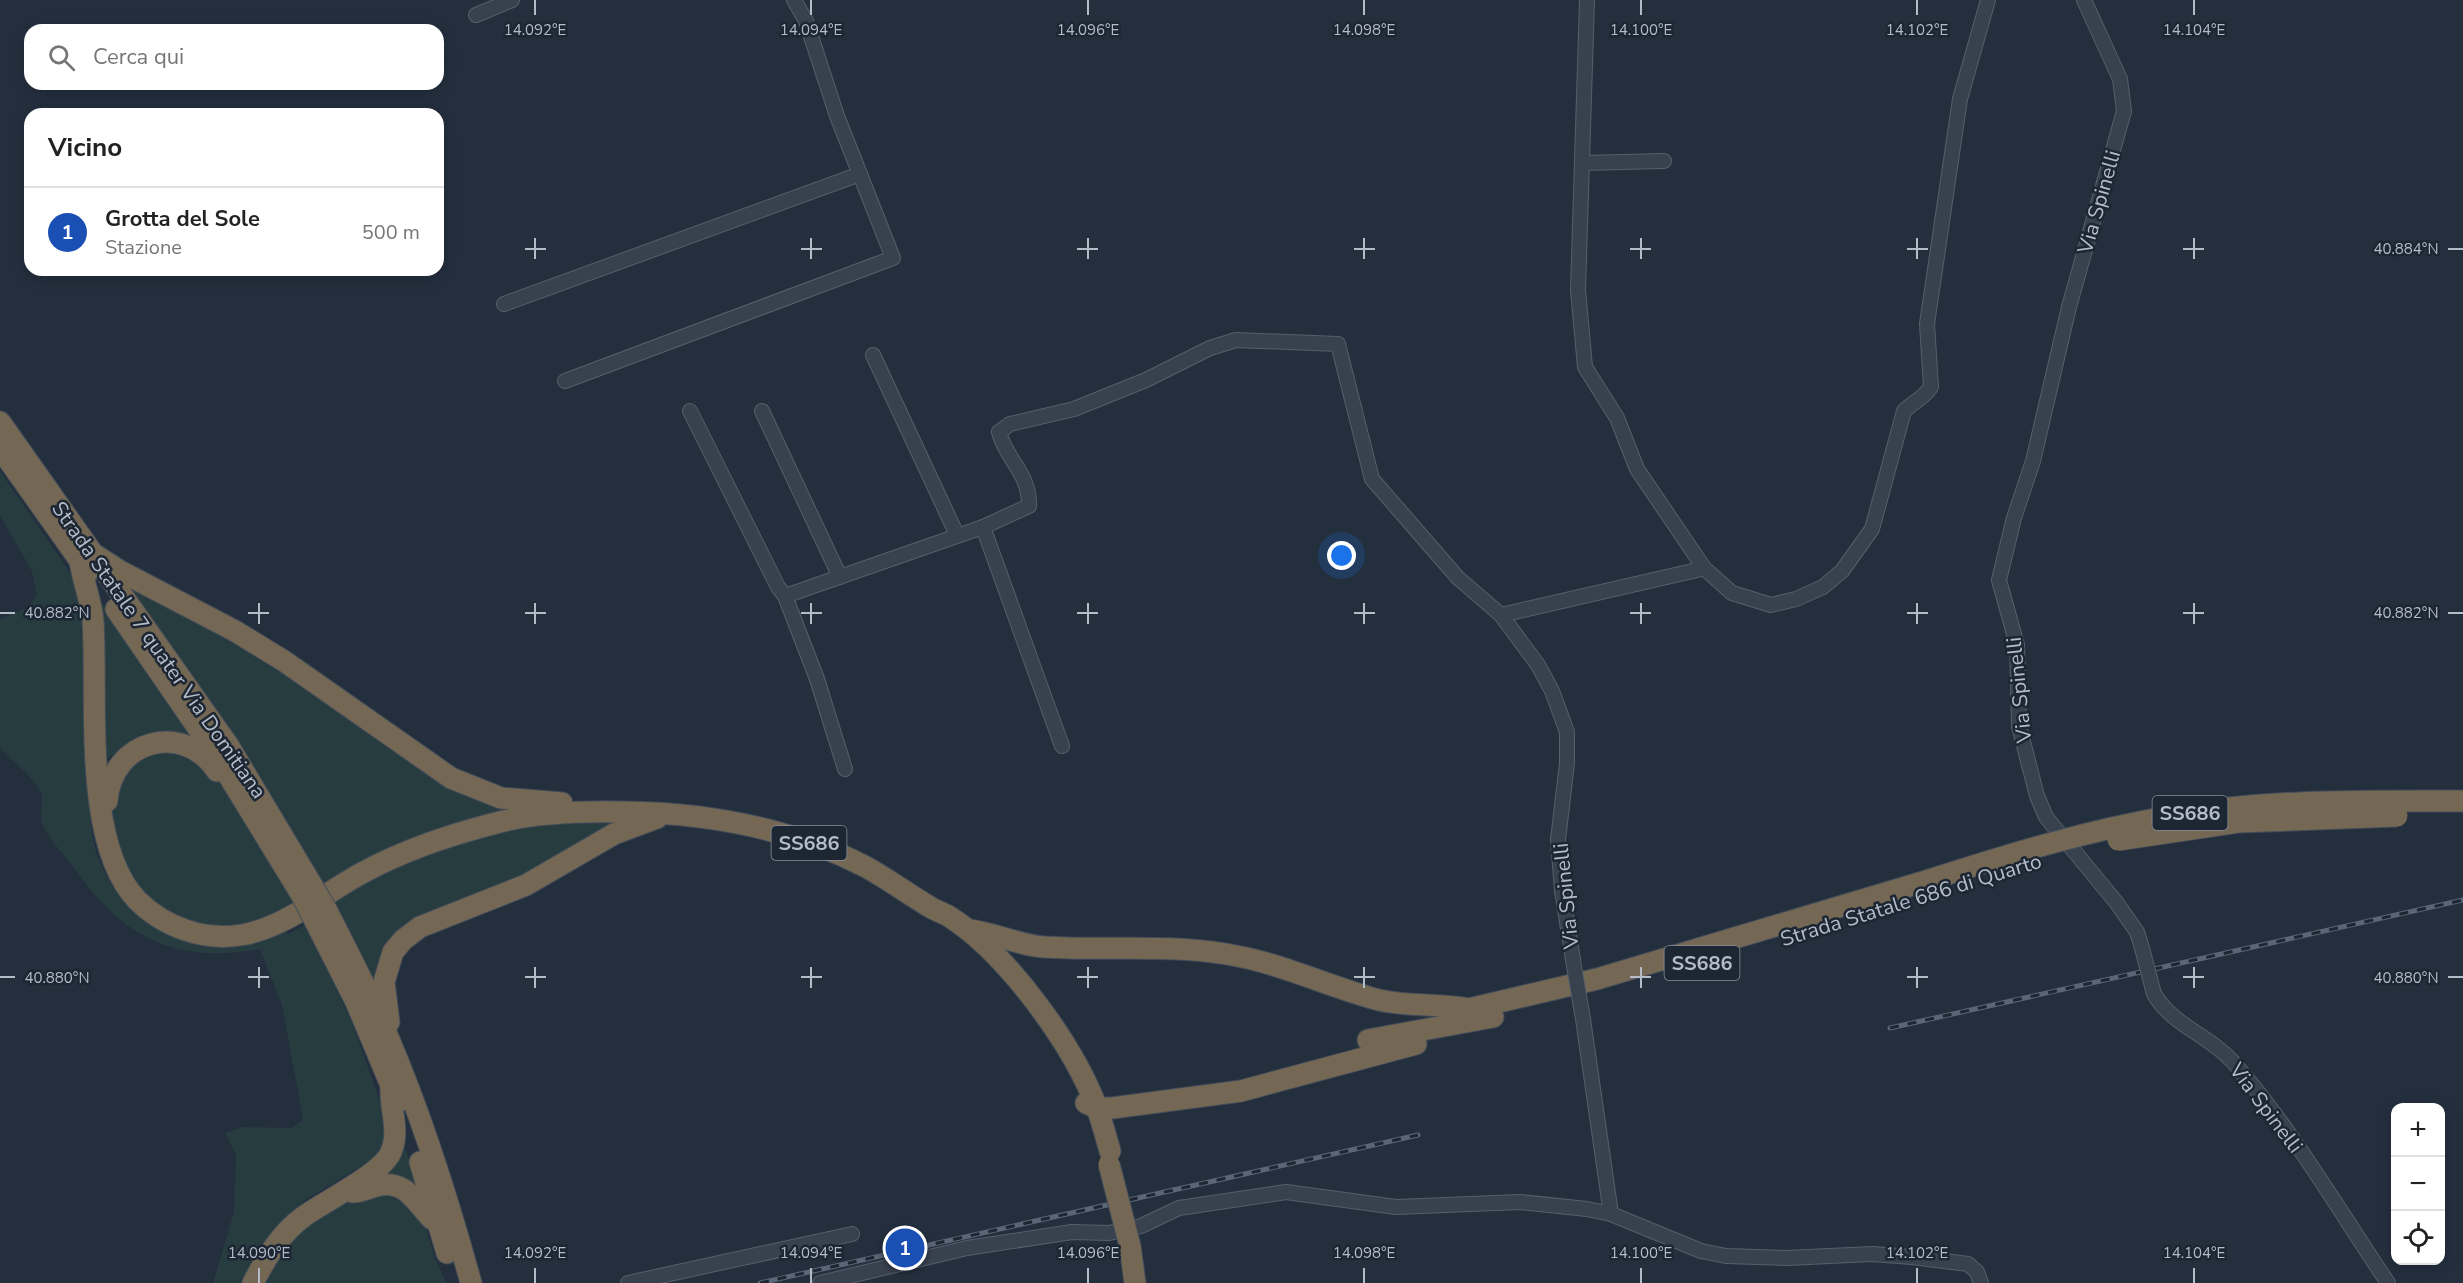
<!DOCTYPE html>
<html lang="it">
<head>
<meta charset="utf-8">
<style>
	body { margin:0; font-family:"Nunito Sans",sans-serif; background:#f6f6f6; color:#222 }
	.controls { position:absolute; right:18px; bottom:18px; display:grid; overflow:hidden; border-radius:12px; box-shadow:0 3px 15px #0003 }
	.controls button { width:54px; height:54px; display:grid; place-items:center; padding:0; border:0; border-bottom:2px solid #e0e0e0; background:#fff; color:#222; font:30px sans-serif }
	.you { position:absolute; left:1342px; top:556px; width:21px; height:21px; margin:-15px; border:4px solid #fff; border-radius:50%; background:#1a73e8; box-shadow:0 0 0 9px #1a73e833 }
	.badge { display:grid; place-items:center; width:39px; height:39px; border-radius:50%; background:#0b8043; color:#fff; font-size:20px; font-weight:700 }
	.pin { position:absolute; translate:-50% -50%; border:3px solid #fff; box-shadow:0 2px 6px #0006 }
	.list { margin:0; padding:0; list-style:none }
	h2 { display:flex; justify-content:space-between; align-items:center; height:78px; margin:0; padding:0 24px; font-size:26px }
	h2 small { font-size:20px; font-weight:400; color:#767676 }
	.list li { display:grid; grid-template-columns:39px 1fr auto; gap:18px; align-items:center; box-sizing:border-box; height:90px; padding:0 24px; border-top:2px solid #e0e0e0 }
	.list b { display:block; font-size:22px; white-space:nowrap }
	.list p { margin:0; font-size:20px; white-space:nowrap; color:#767676 }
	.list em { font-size:20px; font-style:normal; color:#767676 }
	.icon { flex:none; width:33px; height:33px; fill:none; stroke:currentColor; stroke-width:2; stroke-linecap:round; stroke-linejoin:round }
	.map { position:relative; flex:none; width:2463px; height:1283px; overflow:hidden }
	.search { position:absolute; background:#fff; box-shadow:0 3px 15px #0003; left:24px; top:24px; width:420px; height:66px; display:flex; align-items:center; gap:15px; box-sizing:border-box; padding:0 21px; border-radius:18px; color:#767676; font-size:22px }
	.panel { position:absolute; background:#fff; box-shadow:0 3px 15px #0003; left:24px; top:108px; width:420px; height:168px; border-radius:18px }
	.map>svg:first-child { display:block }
	.green { fill:#263c3f }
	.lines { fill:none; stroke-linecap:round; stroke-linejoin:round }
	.minor-casing { stroke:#565f6c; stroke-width:16 }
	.highway-casing { stroke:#434c59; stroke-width:23 }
	.minor { stroke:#38414e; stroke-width:14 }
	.highway { stroke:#746855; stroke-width:21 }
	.rail-casing { stroke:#5a6575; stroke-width:5 }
	.rail { stroke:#1d2633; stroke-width:3; stroke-dasharray:9; stroke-linecap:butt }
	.minor-bridge-casing { stroke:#565f6c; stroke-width:16; stroke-linecap:butt }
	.highway-bridge-casing { stroke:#434c59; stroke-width:23; stroke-linecap:butt }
	.minor-bridge { stroke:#38414e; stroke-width:14 }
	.highway-bridge { stroke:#746855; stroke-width:21 }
	.ticks { fill:none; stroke:#b4bcc9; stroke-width:2 }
	.labels { text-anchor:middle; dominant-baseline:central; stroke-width:5; stroke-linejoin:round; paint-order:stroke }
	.shield { fill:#1d2633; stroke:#878f9c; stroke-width:1.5 }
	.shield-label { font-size:20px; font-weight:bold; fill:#b4bcc9 }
	.street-label { font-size:21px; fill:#b4bcc9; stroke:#1d2633 }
	.ticks-label { font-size:15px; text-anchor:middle; fill:#b4bcc9; stroke:#1d2633; stroke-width:5; stroke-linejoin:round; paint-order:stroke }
</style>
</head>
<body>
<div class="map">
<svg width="2463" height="1283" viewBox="0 0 2463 1283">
	<rect width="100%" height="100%" fill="#242f3e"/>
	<g class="green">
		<path d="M 0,471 L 71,574 L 82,598 L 91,825 L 96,853 L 109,881 L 122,900 L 165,932 L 285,929 L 288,934 L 305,925 L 352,1022 L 385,1116 L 388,1131 L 379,1152 L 368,1162 L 305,1200 L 275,1228 L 242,1283 L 213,1283 L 234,1212 L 236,1155 L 225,1133 L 242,1127 L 292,1128 L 303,1119 L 282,1005 L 260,949 C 172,965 121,936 71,864 C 62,852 47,837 42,823 C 39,815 43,804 42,796 C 40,782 10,759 0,748 L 0,619 L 27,608 L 37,596 L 32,571 L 0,516 Z"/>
		<path d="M 123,578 L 519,805 L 324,887 L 253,767 Z"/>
		<path d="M 98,598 L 102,603 L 199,740 L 123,751 L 105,759 Z"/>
		<path d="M 164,747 L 207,764 L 297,903 C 233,941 162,934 125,864 C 116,847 109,822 111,802 C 112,792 117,781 120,771 Z"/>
		<path d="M 621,820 L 543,869 L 430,917 L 376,989 L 332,901 C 386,871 441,845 502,830 C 540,821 581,821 621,820 Z"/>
		<path d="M 404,1144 L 418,1186 L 402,1176 L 386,1174 L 400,1156 Z"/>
		<path d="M 393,1191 L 423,1219 L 435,1258 L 446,1283 L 262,1283 C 268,1272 274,1257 283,1247 C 312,1214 351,1199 393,1191 Z"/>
	</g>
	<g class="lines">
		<defs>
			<g id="minor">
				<path d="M 1587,0 L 1578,290 L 1585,367 L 1617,418 L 1637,469 L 1704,568 L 1732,593 L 1771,605 L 1796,599 L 1823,587 L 1842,571 L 1872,529 L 1904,411 C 1913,402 1924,398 1931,387 L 1927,324 L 1960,99 L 1988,0"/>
				<path d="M 2084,0 L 2120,79 L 2124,111 L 2069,307 L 2033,461 L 2014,518 L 1999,580 L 2017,645 L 2019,726 L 2037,796 L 2046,817 L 2116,902 L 2137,932 L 2142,948"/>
				<path d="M 476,15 L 512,0"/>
				<path d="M 1582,163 L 1664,161"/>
				<path d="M 504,304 L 860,174"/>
				<path d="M 873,355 L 957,535"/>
				<path d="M 565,381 L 893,258 L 837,116 L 806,21 L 794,0"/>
				<path d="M 690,411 L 778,587 L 785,596 L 817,679 L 845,769"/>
				<path d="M 762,411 L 840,577"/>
				<path d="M 983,527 L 1062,746"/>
				<path d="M 785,596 L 983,527 L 1029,506 C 1030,473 1006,460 999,432 L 1010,424 L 1074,409 L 1146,380 L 1210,348 L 1236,340 L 1338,344 L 1372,479 L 1458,578 L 1501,615 L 1538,665 L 1552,691 L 1567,732 L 1567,763 L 1558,840 L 1562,891 L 1573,960"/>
				<path d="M 1501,615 L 1697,570"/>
				<path d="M 2154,994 C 2174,1027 2208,1034 2233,1062 C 2292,1129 2338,1209 2388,1283"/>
				<path d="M 1583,1019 L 1611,1214"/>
				<path d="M 628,1283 L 852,1234"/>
				<path d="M 820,1283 L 967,1248 L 1072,1232 L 1109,1233 L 1141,1226 L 1179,1208 L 1286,1192 L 1396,1207 L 1520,1202 L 1587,1209 L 1611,1214 L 1701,1251 L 1726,1256 L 1787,1258 L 1872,1254 L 1912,1257 L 1968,1264 L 1977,1272 L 1981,1283"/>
			</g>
			<g id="highway">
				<path d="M 0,422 L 228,745 L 313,887"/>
				<path d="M 0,448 L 88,572"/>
				<path d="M 92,553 L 120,571 L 235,631 L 284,661 L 451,778 L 501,798 L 562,803"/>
				<path d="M 80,561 C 83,582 91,600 93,620 C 98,697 82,843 137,900 C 164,927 203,941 241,935 C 285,928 323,894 362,873 C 404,850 449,835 496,823 C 536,812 583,811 624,812 C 708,813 791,828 866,867 C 888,879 908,894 930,907 C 936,911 944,913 950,917 C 1007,954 1073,1044 1097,1108 C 1102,1122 1106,1137 1110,1151"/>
				<path d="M 116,609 L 211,747 L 301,894"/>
				<path d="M 107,801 C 112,739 184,721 217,771"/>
				<path d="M 326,909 C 347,951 370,993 388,1037 C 422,1117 448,1199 471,1283"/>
				<path d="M 313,917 L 356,1002 L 398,1102"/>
				<path d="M 969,930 C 995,933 1018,945 1044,947 C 1105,951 1166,944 1226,954 C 1282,963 1326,986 1379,1000 C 1409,1007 1439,1003 1469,1009 L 1597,979 L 1926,881"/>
				<path d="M 389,1022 L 384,982 L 393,952 L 403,940 L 420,927 L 526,885 L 614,834 L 657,818"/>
				<path d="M 1368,1040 L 1493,1017"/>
				<path d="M 1086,1103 L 1097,1108 L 1112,1108 L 1241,1091 L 1416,1044"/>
				<path d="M 420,1162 L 447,1253"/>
				<path d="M 353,1192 C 362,1192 371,1187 380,1185 C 407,1181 416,1203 432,1219"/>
				<path d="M 1130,1246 L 1135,1283"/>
				<path d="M 253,1283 C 266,1258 280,1234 303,1217 C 323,1202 383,1173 391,1152 C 400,1131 390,1110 391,1088"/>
			</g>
		</defs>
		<use href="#minor" class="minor-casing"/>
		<use href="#highway" class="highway-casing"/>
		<use href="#minor" class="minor"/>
		<use href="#highway" class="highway"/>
		<defs>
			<g id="rail">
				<path d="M 1890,1028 L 2463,900"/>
				<path d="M 760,1283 L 1418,1135"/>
			</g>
		</defs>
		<use href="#rail" class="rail-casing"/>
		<use href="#rail" class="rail"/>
		<defs>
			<g id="minor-bridge">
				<path d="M 2142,948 L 2154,994"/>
				<path d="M 1573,960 L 1583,1019"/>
			</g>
			<g id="highway-bridge">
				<path d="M 2118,840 L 2239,822 L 2397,816"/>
				<path d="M 1926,881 C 2007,855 2088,830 2172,816 C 2268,799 2366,801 2463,801"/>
				<path d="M 313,887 L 326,909"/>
				<path d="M 301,894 L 313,917"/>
				<path d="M 1109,1164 L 1130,1246"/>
			</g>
		</defs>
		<use href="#minor-bridge" class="minor-bridge-casing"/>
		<use href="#highway-bridge" class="highway-bridge-casing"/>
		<use href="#minor-bridge" class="minor-bridge"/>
		<use href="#highway-bridge" class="highway-bridge"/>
	</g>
	<path class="ticks" d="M 535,0 L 535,15M 811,0 L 811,15M 1088,0 L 1088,15M 1364,0 L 1364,15M 1641,0 L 1641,15M 1917,0 L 1917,15M 2194,0 L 2194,15M 535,238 L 535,259M 811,238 L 811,259M 1088,238 L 1088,259M 1364,238 L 1364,259M 1641,238 L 1641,259M 1917,238 L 1917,259M 2194,238 L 2194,259M 525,249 L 546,249M 801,249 L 822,249M 1077,249 L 1098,249M 1354,249 L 1375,249M 1630,249 L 1651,249M 1907,249 L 1928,249M 2183,249 L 2204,249M 2448,249 L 2463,249M 259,603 L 259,624M 535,603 L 535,624M 811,603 L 811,624M 1088,603 L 1088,624M 1364,603 L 1364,624M 1641,603 L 1641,624M 1917,603 L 1917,624M 2194,603 L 2194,624M 0,613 L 15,613M 248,613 L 269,613M 525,613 L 546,613M 801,613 L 822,613M 1077,613 L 1098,613M 1354,613 L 1375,613M 1630,613 L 1651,613M 1907,613 L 1928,613M 2183,613 L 2204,613M 2448,613 L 2463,613M 259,967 L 259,988M 535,967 L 535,988M 811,967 L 811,988M 1088,967 L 1088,988M 1364,967 L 1364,988M 1641,967 L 1641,988M 1917,967 L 1917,988M 2194,967 L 2194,988M 0,977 L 15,977M 248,977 L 269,977M 525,977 L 546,977M 801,977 L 822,977M 1077,977 L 1098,977M 1354,977 L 1375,977M 1630,977 L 1651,977M 1907,977 L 1928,977M 2183,977 L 2204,977M 2448,977 L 2463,977M 259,1268 L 259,1283M 535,1268 L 535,1283M 811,1268 L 811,1283M 1088,1268 L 1088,1283M 1364,1268 L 1364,1283M 1641,1268 L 1641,1283M 1917,1268 L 1917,1283M 2194,1268 L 2194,1283"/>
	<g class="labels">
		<g class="shield">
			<rect x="2152.5" y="796" width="75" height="34" rx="4.5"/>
			<rect x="771.5" y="826" width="75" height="34" rx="4.5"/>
			<rect x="1664.5" y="946" width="75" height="34" rx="4.5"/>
		</g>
		<g class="shield-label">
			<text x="2190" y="813">SS686</text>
			<text x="809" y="843">SS686</text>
			<text x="1702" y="963">SS686</text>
		</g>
		<g class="street-label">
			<text transform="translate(2099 202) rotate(-74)">Via Spinelli</text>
			<text transform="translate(159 650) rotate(55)">Strada Statale 7 quater Via Domitiana</text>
			<text transform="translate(2019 690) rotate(-96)">Via Spinelli</text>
			<text transform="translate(1566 896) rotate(-96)">Via Spinelli</text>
			<text transform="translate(1911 900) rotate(-17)">Strada Statale 686 di Quarto</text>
			<text transform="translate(2266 1108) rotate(53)">Via Spinelli</text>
		</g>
	</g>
	<g class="ticks-label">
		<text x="535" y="35">14.092°E</text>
		<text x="811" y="35">14.094°E</text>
		<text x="1088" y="35">14.096°E</text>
		<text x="1364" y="35">14.098°E</text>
		<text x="1641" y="35">14.100°E</text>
		<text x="1917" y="35">14.102°E</text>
		<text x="2194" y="35">14.104°E</text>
		<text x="2406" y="254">40.884°N</text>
		<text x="57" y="618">40.882°N</text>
		<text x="2406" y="618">40.882°N</text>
		<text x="57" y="983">40.880°N</text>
		<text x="2406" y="983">40.880°N</text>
		<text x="259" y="1258">14.090°E</text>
		<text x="535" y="1258">14.092°E</text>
		<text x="811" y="1258">14.094°E</text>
		<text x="1088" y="1258">14.096°E</text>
		<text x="1364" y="1258">14.098°E</text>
		<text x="1641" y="1258">14.100°E</text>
		<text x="1917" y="1258">14.102°E</text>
		<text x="2194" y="1258">14.104°E</text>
	</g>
</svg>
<div class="controls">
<button>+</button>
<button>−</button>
<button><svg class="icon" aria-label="locate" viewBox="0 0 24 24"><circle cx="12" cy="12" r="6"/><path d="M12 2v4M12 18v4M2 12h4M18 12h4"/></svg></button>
</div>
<div class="you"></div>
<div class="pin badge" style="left:905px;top:1248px;background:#1a4fb4">1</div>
<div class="search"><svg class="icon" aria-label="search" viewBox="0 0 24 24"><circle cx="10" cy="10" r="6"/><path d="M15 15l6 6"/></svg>Cerca qui</div>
<section class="panel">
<h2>Vicino<small></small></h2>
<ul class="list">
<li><span class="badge" style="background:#1a4fb4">1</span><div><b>Grotta del Sole</b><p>Stazione</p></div><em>500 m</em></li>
</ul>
</section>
</div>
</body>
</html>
